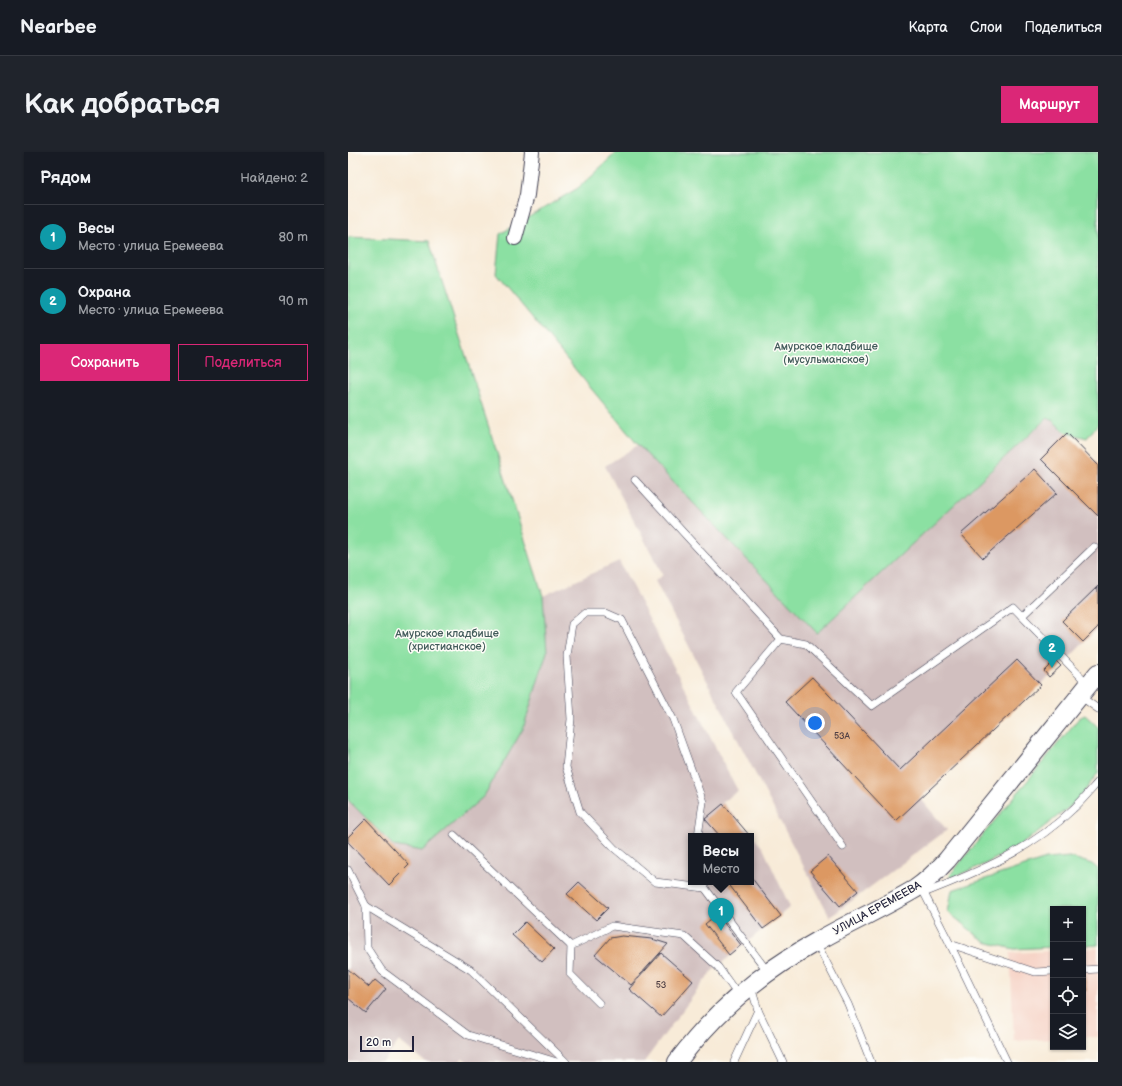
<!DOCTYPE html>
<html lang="ru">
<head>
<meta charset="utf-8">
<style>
	body { margin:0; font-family:"Balsamiq Sans",sans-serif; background:#20242c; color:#f1f3f6 }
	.controls { position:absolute; right:12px; bottom:12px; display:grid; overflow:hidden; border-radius:0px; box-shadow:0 1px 3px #0004 }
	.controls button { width:36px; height:36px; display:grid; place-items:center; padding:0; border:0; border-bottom:1px solid #363941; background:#171b24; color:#f1f3f6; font:20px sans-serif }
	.scale { position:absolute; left:12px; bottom:10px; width:54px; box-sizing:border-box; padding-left:4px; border:2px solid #22223b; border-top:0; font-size:11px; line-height:14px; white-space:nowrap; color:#22223b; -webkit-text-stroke:3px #fdfcf7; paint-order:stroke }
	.you { position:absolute; left:467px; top:571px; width:14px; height:14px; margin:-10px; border:3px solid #fff; border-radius:50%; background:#1a73e8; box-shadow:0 0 0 6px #1a73e833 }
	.badge { display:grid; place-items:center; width:26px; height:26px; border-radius:50%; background:#db2777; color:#fff; font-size:13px; font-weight:700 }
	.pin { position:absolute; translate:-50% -33px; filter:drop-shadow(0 1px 2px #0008) }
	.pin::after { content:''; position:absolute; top:21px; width:14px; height:12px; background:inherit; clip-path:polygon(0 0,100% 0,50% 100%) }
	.popup { position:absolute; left:340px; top:681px; width:66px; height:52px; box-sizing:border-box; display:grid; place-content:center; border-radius:0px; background:#171b24; filter:drop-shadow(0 1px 3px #0005); font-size:13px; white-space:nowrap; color:#9ea1a6 }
	.popup b { font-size:15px; color:#f1f3f6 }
	.popup::after { content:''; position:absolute; left:50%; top:100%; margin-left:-8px; border:8px solid transparent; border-top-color:#171b24 }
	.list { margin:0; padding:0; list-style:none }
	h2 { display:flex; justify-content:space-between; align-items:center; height:52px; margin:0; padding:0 16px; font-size:17px }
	h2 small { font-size:13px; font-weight:400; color:#9ea1a6 }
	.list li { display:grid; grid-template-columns:26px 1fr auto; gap:12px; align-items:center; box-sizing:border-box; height:64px; padding:0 16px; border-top:1px solid #363941 }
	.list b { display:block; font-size:15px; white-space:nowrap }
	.list p { margin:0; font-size:13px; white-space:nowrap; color:#9ea1a6 }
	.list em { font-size:13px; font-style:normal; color:#9ea1a6 }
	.actions { display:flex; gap:8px; padding:12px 16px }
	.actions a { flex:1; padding:9px 0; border:1px solid #db2777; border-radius:0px; text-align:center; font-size:14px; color:#db2777 }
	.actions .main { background:#db2777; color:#fff }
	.icon { flex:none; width:22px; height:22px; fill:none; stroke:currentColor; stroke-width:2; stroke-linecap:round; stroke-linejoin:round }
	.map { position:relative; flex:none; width:750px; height:910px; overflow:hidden; border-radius:0px }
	header { display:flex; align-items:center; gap:24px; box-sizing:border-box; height:56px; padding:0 20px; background:#171b24; border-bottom:1px solid #363941 }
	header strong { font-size:19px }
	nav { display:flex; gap:22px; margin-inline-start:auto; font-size:14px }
	.intro { display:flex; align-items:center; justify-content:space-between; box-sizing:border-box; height:96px; padding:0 24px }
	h1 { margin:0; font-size:28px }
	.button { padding:10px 18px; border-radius:0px; background:#db2777; color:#fff; font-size:14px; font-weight:700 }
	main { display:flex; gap:24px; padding:0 24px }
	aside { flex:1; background:#171b24; border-radius:0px; box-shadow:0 1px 3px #0004 }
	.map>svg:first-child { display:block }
	.built { fill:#f6d2c5 }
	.industrial { fill:#d1bfbf; fill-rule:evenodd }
	.green { fill:#8be0a2; stroke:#56816e }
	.building { fill:#dc9862 }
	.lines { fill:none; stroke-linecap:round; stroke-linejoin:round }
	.service-casing { stroke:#424053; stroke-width:8 }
	.minor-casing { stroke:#424053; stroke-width:16 }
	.tertiary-casing { stroke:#424053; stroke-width:20 }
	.service { stroke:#fff; stroke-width:7 }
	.minor { stroke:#fff; stroke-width:14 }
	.tertiary { stroke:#fff; stroke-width:18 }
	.labels { text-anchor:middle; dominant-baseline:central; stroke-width:3; stroke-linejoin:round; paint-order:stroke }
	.number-label { font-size:9px; fill:#504045 }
	.park-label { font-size:11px; fill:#425b5a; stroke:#fdfcf7 }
	.street-label { font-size:11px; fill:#22223b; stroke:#fdfcf7 }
</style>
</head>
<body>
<header>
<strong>Nearbee</strong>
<nav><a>Карта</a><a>Слои</a><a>Поделиться</a></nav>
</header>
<div class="intro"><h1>Как добраться</h1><a class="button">Маршрут</a></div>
<main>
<aside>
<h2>Рядом<small>Найдено: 2</small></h2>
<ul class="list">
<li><span class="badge" style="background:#0f9aa8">1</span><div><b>Весы</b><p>Место · улица Еремеева</p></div><em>80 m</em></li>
<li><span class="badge" style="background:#0f9aa8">2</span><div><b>Охрана</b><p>Место · улица Еремеева</p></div><em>90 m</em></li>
</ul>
<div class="actions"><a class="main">Сохранить</a><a>Поделиться</a></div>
</aside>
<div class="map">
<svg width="750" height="910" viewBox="0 0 750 910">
	<rect width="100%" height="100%" fill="#fdfcf7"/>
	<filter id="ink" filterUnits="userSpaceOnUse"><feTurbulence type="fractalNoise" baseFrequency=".025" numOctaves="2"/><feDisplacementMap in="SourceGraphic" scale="8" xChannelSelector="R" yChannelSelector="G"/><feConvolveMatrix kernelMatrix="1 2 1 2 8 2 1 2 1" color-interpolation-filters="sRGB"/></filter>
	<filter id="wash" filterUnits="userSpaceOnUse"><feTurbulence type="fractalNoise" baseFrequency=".012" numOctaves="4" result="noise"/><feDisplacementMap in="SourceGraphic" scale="16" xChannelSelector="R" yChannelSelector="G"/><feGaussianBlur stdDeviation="0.9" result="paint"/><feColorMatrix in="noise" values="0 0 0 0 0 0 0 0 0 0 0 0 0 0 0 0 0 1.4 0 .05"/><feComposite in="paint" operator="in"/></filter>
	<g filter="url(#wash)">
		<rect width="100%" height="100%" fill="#f8ebd8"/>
		<g class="built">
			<path d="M 750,796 L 750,885 L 735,885 L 735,797 Z"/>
			<path d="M 705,799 L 705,887 L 666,889 L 662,801 Z"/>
		</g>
		<g class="industrial">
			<path d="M 701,265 L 750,313 L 750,476 L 718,509 L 572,646 L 599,678 L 482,765 L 307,429 L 315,423 L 257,314 L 290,293 L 469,481 Z"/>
			<path d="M 271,409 L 390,639 L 374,650 L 415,696 L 442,755 L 363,820 L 296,910 L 120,910 L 115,906 L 111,910 L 77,910 L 51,889 L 35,910 L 0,910 L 0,648 L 46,694 L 74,699 L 136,644 L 199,500 L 195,444 ZM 343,684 L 403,684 L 403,730 L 343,730 Z"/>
		</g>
		<g class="green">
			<path d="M 269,0 L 750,0 L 750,272 L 739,286 L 719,281 L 700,265 L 469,481 L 290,293 L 148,122 L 152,82 L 230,36 Z"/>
			<path d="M 0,85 L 81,89 L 195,444 L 199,500 L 175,577 L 136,644 L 74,699 L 46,694 L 0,648 Z"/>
			<path d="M 737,563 L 750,575 L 750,621 L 729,649 L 673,693 L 637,712 L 603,726 L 602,723 L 731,566 Z"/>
			<path d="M 722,705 L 744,712 L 750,717 L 750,793 L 735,794 L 735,757 L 705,757 L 705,795 L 666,797 L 637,790 L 600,760 L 604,738 L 698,707 Z"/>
		</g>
		<g id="blocks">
			<g class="building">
				<path d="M 719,281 L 750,313 L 750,364 L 693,307 Z"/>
				<path d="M 687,317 L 709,341 L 635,406 L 613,382 Z"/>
				<path d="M 750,434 L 750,475 L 735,490 L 714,469 Z"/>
				<path d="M 669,508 L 693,533 L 548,669 L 437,550 L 464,525 L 552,618 Z"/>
				<path d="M 707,508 L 713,514 L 701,525 L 696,519 Z"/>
				<path d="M 375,652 L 402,684 L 372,684 L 357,667 Z"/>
				<path d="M 18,667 L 61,713 L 41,733 L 0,690 L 0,685 Z"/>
				<path d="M 480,704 L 510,739 L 492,754 L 462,719 Z"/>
				<path d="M 403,725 L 433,764 L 415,777 L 379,730 L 403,730 Z"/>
				<path d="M 231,730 L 260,756 L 248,768 L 219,742 Z"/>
				<path d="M 369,762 L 393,793 L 381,803 L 357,772 Z"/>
				<path d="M 177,770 L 206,797 L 194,810 L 164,783 Z"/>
				<path d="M 274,784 L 304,787 L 320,792 L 283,833 L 247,803 L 262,786 Z"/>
				<path d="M 313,801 L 345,829 L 313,865 L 281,837 Z"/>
				<path d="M 735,808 L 739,839 L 735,839 Z"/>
				<path d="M 0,817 L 21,835 L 27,828 L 38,837 L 18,861 L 0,846 Z"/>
			</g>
		</g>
	</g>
	<g filter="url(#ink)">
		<use href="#blocks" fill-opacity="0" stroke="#424053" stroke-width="1"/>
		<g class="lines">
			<defs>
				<g id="service">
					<path d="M 287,328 L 433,487 L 458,492 L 524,554 L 665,455 L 740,532"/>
					<path d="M 674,464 L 746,395"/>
					<path d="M 433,487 L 388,540 L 495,695"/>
					<path d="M 732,544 L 750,557"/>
					<path d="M 106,683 L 223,794 L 264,774 L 336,784 L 370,815 L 390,843"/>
					<path d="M 350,684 L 355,650 L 325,567 L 274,468 L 258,461 L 237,461 L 224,472 L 219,504 L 223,567 L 218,615 L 232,660 L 266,696 L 307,730 L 357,736"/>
					<path d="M 0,718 L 18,754 L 123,818 L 218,910"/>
					<path d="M 355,730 L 357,736 L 420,820"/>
					<path d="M 570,737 L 576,741 C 630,720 683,698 725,657 C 734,649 742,639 750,630"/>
					<path d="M 576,741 L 602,792 L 687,820 L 705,819"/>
					<path d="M 18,754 L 19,796 L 34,819 L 120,883 L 209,910"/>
					<path d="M 468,790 L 500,852 L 523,910"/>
					<path d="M 602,792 L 659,910"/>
					<path d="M 223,794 L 222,822 L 251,851"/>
					<path d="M 735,818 L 750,817"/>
					<path d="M 403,835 L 410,858 L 435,910"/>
					<path d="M 386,910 L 410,858"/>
				</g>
				<path id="minor" d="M 167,86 L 179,43 L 184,0"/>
				<path id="tertiary" d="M 329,910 C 369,858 411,822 468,790 C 501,771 535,756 567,737 C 579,729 589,719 599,708 L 750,521"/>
			</defs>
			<use href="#service" class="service-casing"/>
			<use href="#minor" class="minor-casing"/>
			<use href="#tertiary" class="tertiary-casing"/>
			<use href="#service" class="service"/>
			<use href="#minor" class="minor"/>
			<use href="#tertiary" class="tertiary"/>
		</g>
	</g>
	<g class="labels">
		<g class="number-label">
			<text x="494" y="584">53А</text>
			<text x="313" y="833">53</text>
		</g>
		<g class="park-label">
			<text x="478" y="194">Амурское кладбище<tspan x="478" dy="13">(мусульманское)</tspan></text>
			<text x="99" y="481">Амурское кладбище<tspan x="99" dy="13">(христианское)</tspan></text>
		</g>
		<g class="street-label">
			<text transform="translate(529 756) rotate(-29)">УЛИЦА ЕРЕМЕЕВА</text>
		</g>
	</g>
</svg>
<div class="controls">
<button>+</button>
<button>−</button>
<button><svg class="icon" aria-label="locate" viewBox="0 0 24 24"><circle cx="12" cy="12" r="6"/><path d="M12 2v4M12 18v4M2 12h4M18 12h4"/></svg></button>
<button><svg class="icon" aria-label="layers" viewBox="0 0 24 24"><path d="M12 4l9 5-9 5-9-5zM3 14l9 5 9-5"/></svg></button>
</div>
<div class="scale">20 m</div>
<div class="you"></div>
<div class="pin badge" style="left:373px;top:779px;background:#0f9aa8">1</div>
<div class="popup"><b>Весы</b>Место</div>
<div class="pin badge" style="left:704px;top:516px;background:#0f9aa8">2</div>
</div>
</main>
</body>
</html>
